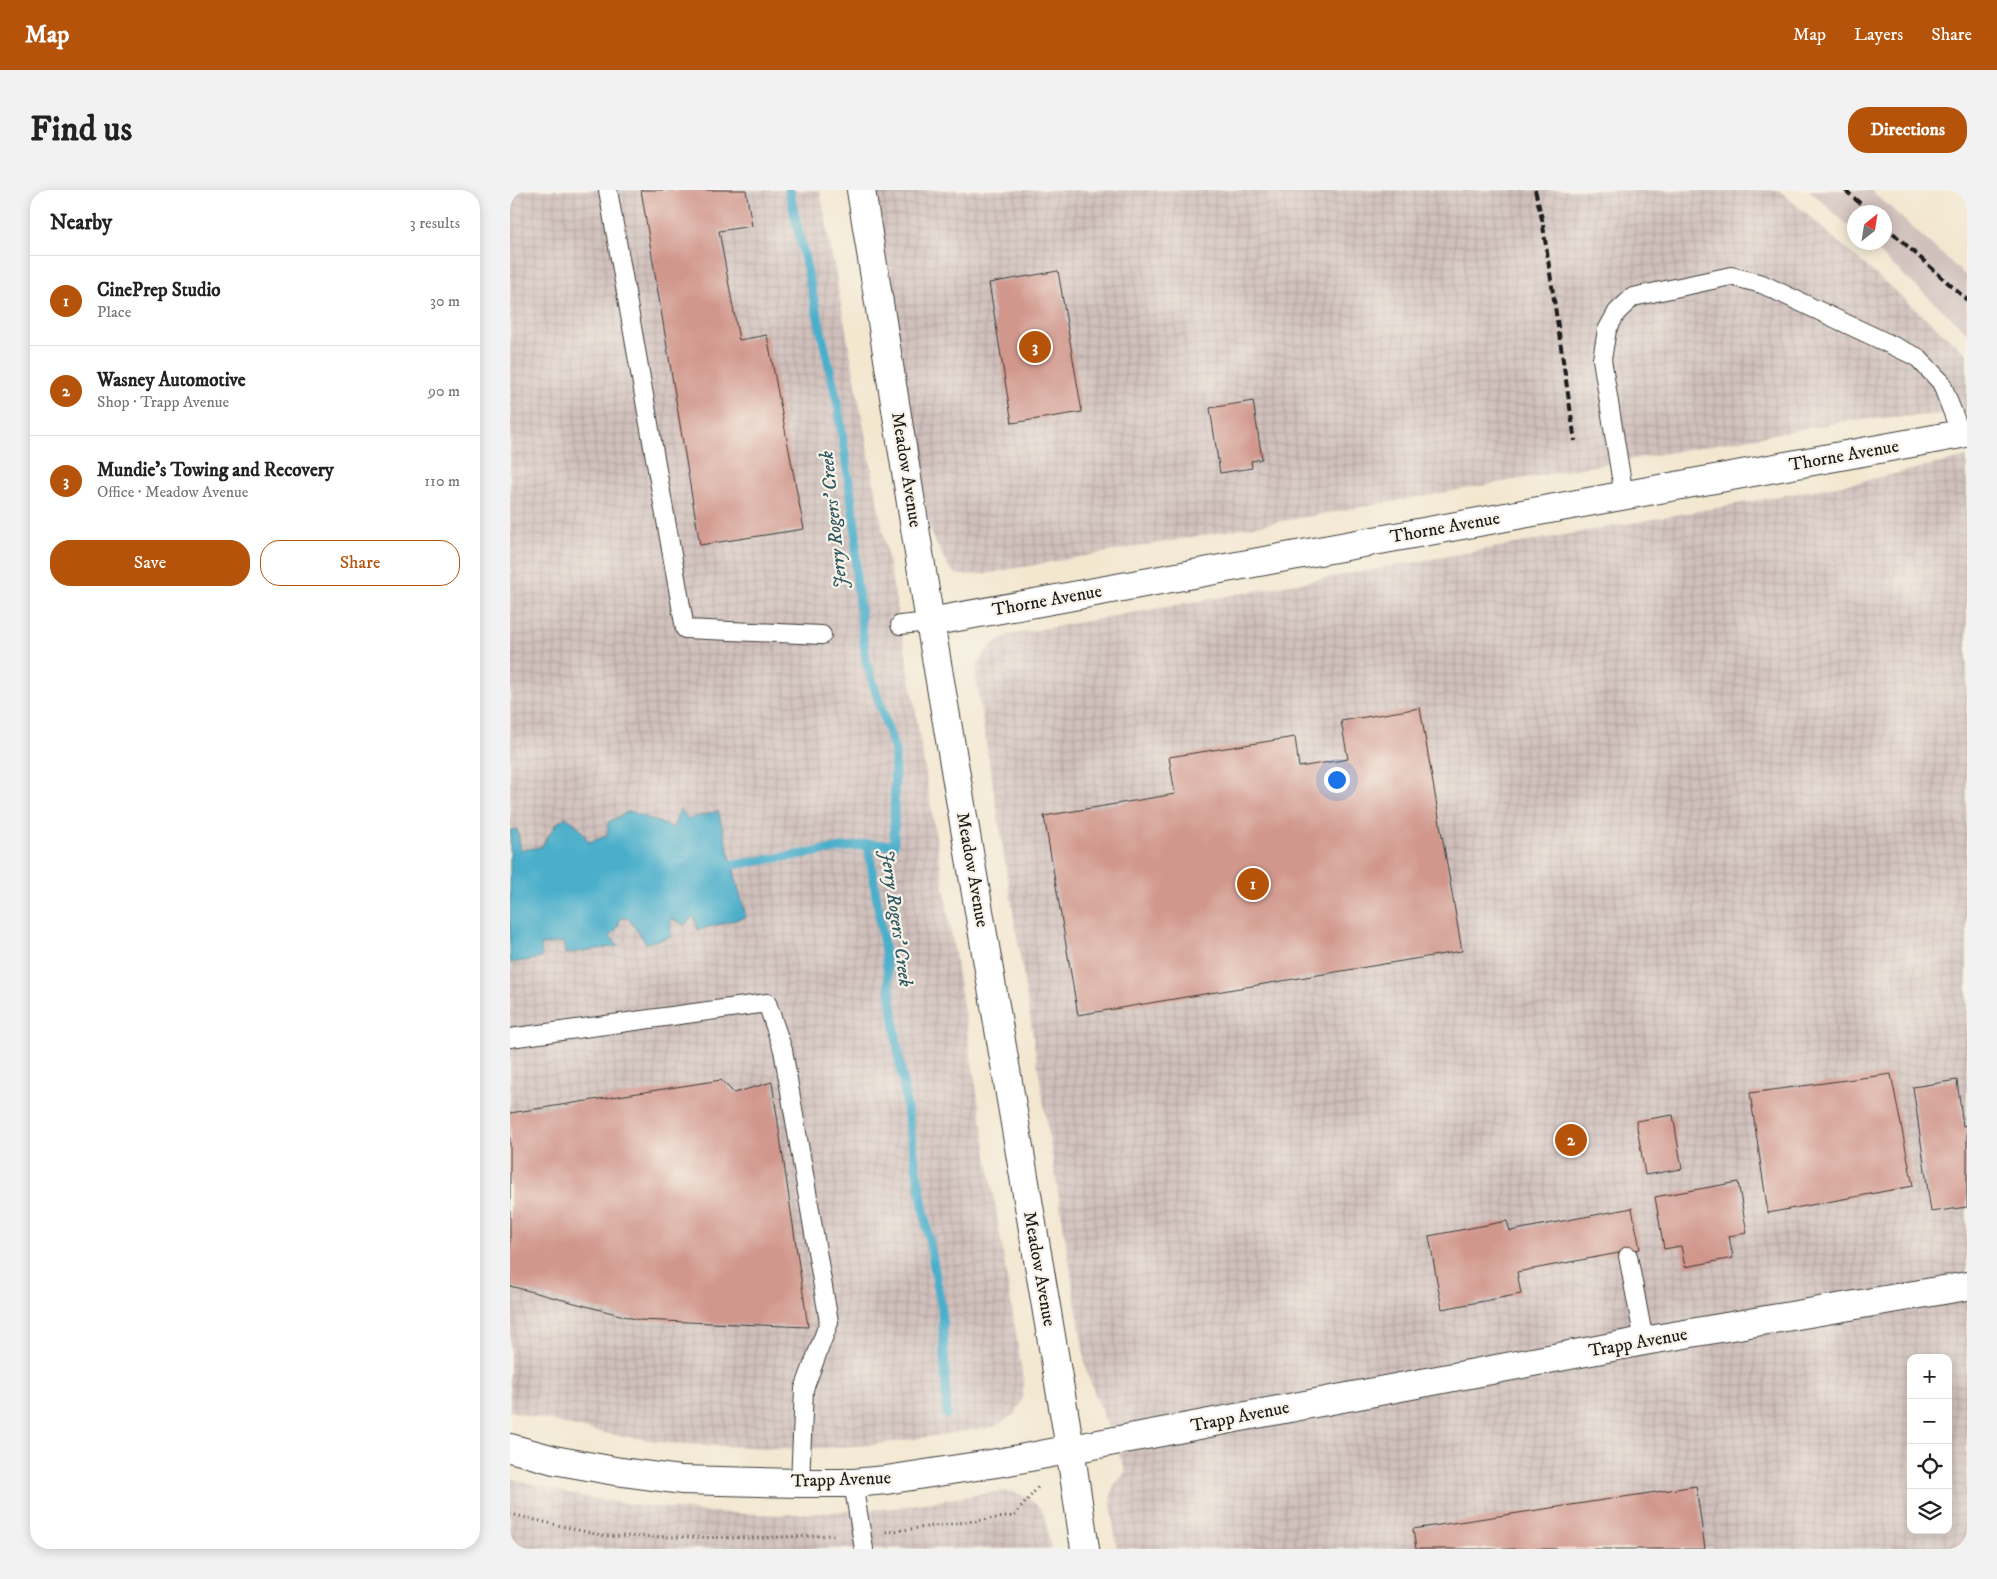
<!DOCTYPE html>
<html lang="en">
<head>
<meta charset="utf-8">
<style>
	body { margin:0; font-family:"IM FELL DW Pica",serif; background:#f2f2f2; color:#222 }
	.controls { position:absolute; right:15px; bottom:15px; display:grid; overflow:hidden; border-radius:10px; box-shadow:0 2px 12px #0003 }
	.controls button { width:45px; height:45px; display:grid; place-items:center; padding:0; border:0; border-bottom:1px solid #e0e0e0; background:#fff; color:#222; font:25px sans-serif }
	.compass { position:absolute; left:1337px; top:15px; width:45px; height:45px; border-radius:50%; background:#fff; box-shadow:0 2px 12px #0003; rotate:30deg }
	.you { position:absolute; left:826px; top:589px; width:18px; height:18px; margin:-12px; border:4px solid #fff; border-radius:50%; background:#1a73e8; box-shadow:0 0 0 8px #1a73e833 }
	.badge { display:grid; place-items:center; width:32px; height:32px; border-radius:50%; background:#b45309; color:#fff; font-size:16px; font-weight:700 }
	.pin { position:absolute; translate:-50% -50%; border:2px solid #fff; box-shadow:0 1px 5px #0006 }
	.list { margin:0; padding:0; list-style:none }
	h2 { display:flex; justify-content:space-between; align-items:center; height:65px; margin:0; padding:0 20px; font-size:21px }
	h2 small { font-size:16px; font-weight:400; color:#767676 }
	.list li { display:grid; grid-template-columns:32px 1fr auto; gap:15px; align-items:center; box-sizing:border-box; height:90px; padding:0 20px; border-top:1px solid #e0e0e0 }
	.list b { display:block; font-size:19px; white-space:nowrap }
	.list p { margin:0; font-size:16px; white-space:nowrap; color:#767676 }
	.list em { font-size:16px; font-style:normal; color:#767676 }
	.actions { display:flex; gap:10px; padding:15px 20px }
	.actions a { flex:1; padding:11px 0; border:1px solid #b45309; border-radius:20px; text-align:center; font-size:18px; color:#b45309 }
	.actions .main { background:#b45309; color:#fff }
	.icon { flex:none; width:28px; height:28px; fill:none; stroke:currentColor; stroke-width:2; stroke-linecap:round; stroke-linejoin:round }
	.map { position:relative; flex:none; width:1457px; height:1359px; overflow:hidden; border-radius:20px }
	header { display:flex; align-items:center; gap:30px; box-sizing:border-box; height:70px; padding:0 25px; background:#b45309; color:#fff }
	header strong { font-size:24px }
	nav { display:flex; gap:28px; margin-inline-start:auto; font-size:18px }
	.intro { display:flex; align-items:center; justify-content:space-between; box-sizing:border-box; height:120px; padding:0 30px }
	h1 { margin:0; font-size:35px }
	.button { padding:12px 22px; border-radius:20px; background:#b45309; color:#fff; font-size:18px; font-weight:700 }
	main { display:flex; gap:30px; padding:0 30px }
	aside { flex:1; background:#fff; border-radius:20px; box-shadow:0 2px 12px #0003 }
	.map>svg:first-child { display:block }
	.industrial { fill:url(#industrial-grid); fill-rule:evenodd }
	.railway { fill:#d0c0bc }
	.water { fill:#4cafcb; stroke:#346674 }
	.lines { fill:none; stroke-linecap:round; stroke-linejoin:round }
	.stream { stroke:#4cafcb; stroke-width:9 }
	.building { fill:#d1978d }
	.lane-casing { stroke:#3c3a37; stroke-width:20 }
	.street-casing { stroke:#3c3a37; stroke-width:30 }
	.path { stroke:#3c3a37; stroke-width:3; stroke-dasharray:1 4; stroke-linecap:butt }
	.lane { stroke:#fff; stroke-width:18 }
	.street { stroke:#fff; stroke-width:28 }
	.rail { stroke:#1c1c1c; stroke-width:4; stroke-dasharray:8 4; stroke-linecap:butt }
	.labels { text-anchor:middle; dominant-baseline:central; stroke-width:4.5; stroke-linejoin:round; paint-order:stroke }
	.street-label { font-size:18px; fill:#1c1c1c; stroke:#f7f3e8 }
	.water-label { font-size:19px; font-style:italic; fill:#2f5762; stroke:#f7f3e8 }
</style>
</head>
<body>
<header>
<strong>Map</strong>
<nav><a>Map</a><a>Layers</a><a>Share</a></nav>
</header>
<div class="intro"><h1>Find us</h1><a class="button">Directions</a></div>
<main>
<aside>
<h2>Nearby<small>3 results</small></h2>
<ul class="list">
<li><span class="badge">1</span><div><b>CinePrep Studio</b><p>Place</p></div><em>30 m</em></li>
<li><span class="badge">2</span><div><b>Wasney Automotive</b><p>Shop · Trapp Avenue</p></div><em>90 m</em></li>
<li><span class="badge">3</span><div><b>Mundie's Towing and Recovery</b><p>Office · Meadow Avenue</p></div><em>110 m</em></li>
</ul>
<div class="actions"><a class="main">Save</a><a>Share</a></div>
</aside>
<div class="map">
<svg width="1457" height="1359" viewBox="0 0 1457 1359">
	<defs>
		<pattern id="industrial-grid" width="8" height="8" patternUnits="userSpaceOnUse" patternTransform="scale(1.25)"><rect width="8" height="8" fill="#d0c0bc"/><path d="M0 4h8M4 0v8" fill="none" stroke="#b2a4a1"/></pattern>
	</defs>
	<rect width="100%" height="100%" fill="#f7f3e8"/>
	<filter id="ink" filterUnits="userSpaceOnUse"><feTurbulence type="fractalNoise" baseFrequency=".02" numOctaves="2"/><feDisplacementMap in="SourceGraphic" scale="10" xChannelSelector="R" yChannelSelector="G"/><feConvolveMatrix kernelMatrix="1 2 1 2 8 2 1 2 1" color-interpolation-filters="sRGB"/></filter>
	<filter id="wash" filterUnits="userSpaceOnUse"><feTurbulence type="fractalNoise" baseFrequency=".0096" numOctaves="4" result="noise"/><feDisplacementMap in="SourceGraphic" scale="20" xChannelSelector="R" yChannelSelector="G"/><feGaussianBlur stdDeviation="1.12" result="paint"/><feColorMatrix in="noise" values="0 0 0 0 0 0 0 0 0 0 0 0 0 0 0 0 0 1.4 0 .05"/><feComposite in="paint" operator="in"/></filter>
	<g filter="url(#wash)">
		<rect width="100%" height="100%" fill="#f3e7d0"/>
		<g class="industrial">
			<path d="M 0,0 L 310,0 L 401,493 L 513,1188 L 513,1208 L 509,1217 L 505,1224 L 484,1237 L 370,1254 L 320,1258 L 272,1259 L 158,1253 L 93,1243 L 0,1221 Z"/>
			<path d="M 365,0 L 1269,0 L 1457,164 L 1457,222 L 1338,231 L 474,384 L 450,385 L 443,382 L 437,374 L 423,348 L 418,331 Z"/>
			<path d="M 1457,267 L 1457,1359 L 607,1359 L 600,1308 L 604,1295 L 616,1282 L 577,1184 L 466,490 L 468,474 L 476,460 L 488,450 L 499,445 L 1349,292 ZM 1401,1168 L 1438,1168 L 1438,1340 L 1401,1340 Z"/>
			<path d="M 0,1288 L 70,1306 L 126,1315 L 201,1322 L 267,1325 L 384,1318 L 490,1301 L 501,1301 L 519,1308 L 530,1318 L 535,1327 L 541,1359 L 0,1359 Z"/>
		</g>
		<path class="railway" d="M 1299,0 L 1361,0 L 1457,87 L 1457,142 L 1358,53 L 1374,52 L 1374,22 L 1344,22 L 1344,41 Z"/>
		<path class="water" d="M 170,619 L 178,629 L 208,621 L 236,727 L 188,740 L 184,726 L 174,735 L 161,728 L 161,747 L 136,753 L 118,728 L 111,728 L 106,740 L 100,746 L 108,756 L 55,764 L 53,752 L 31,755 L 32,768 L 0,773 L 0,640 L 7,639 L 11,660 L 31,657 L 47,633 L 56,627 L 68,636 L 79,652 L 97,646 L 98,632 L 120,621 L 163,638 Z"/>
		<g class="lines">
			<g class="stream">
				<path d="M 279,0 L 328,216 L 346,342 L 346,385 L 356,471 L 385,561 L 384,655 L 358,654 L 375,762 L 388,861 L 407,983 L 432,1120 L 437,1224"/>
				<path d="M 222,675 L 358,654"/>
			</g>
		</g>
		<g id="blocks">
			<g class="building">
				<path d="M 131,0 L 236,0 L 242,36 L 209,41 L 229,150 L 257,145 L 294,339 L 190,355 Z"/>
				<path d="M 548,81 L 572,222 L 502,233 L 479,93 Z"/>
				<path d="M 743,211 L 752,269 L 741,271 L 742,278 L 710,283 L 700,218 Z"/>
				<path d="M 910,518 L 952,761 L 568,825 L 534,626 L 665,604 L 659,567 L 785,547 L 789,577 L 838,569 L 831,531 Z"/>
				<path d="M 1381,884 L 1403,996 L 1258,1023 L 1240,903 Z"/>
				<path d="M 211,890 L 224,903 L 262,892 L 298,1137 L 129,1130 L 0,1096 L 0,923 Z"/>
				<path d="M 1447,890 L 1453,936 L 1457,935 L 1457,1017 L 1421,1022 L 1403,897 Z"/>
				<path d="M 1163,925 L 1172,979 L 1135,985 L 1126,931 Z"/>
				<path d="M 1228,992 L 1237,1043 L 1219,1046 L 1223,1068 L 1175,1077 L 1171,1056 L 1154,1059 L 1145,1007 Z"/>
				<path d="M 1122,1018 L 1130,1059 L 1007,1082 L 1011,1104 L 932,1119 L 919,1046 L 997,1031 L 1000,1041 Z"/>
				<path d="M 1186,1296 L 1195,1359 L 906,1359 L 903,1339 Z"/>
			</g>
		</g>
	</g>
	<g filter="url(#ink)">
		<use href="#blocks" fill-opacity="0" stroke="#3c3a37" stroke-width="1"/>
		<g class="lines">
			<defs>
				<g id="lane">
					<path d="M 98,0 L 175,439 L 312,445"/>
					<path d="M 1114,306 L 1092,169 L 1097,140 L 1107,122 L 1123,107 L 1221,86 L 1252,94 L 1407,167 L 1431,192 L 1451,244"/>
					<path d="M 390,435 L 420,432"/>
					<path d="M 0,848 L 257,813 L 273,860 L 319,1132 L 294,1199 L 290,1293"/>
					<path d="M 1118,1066 L 1134,1151"/>
					<path d="M 343,1293 L 354,1359"/>
				</g>
				<g id="street">
					<path d="M 351,0 L 420,432 L 560,1258 L 575,1359"/>
					<path d="M 420,432 L 1451,244"/>
					<path d="M 0,1258 L 44,1270 L 105,1281 L 171,1290 L 290,1293 L 343,1293 L 376,1290 L 493,1272 L 1134,1151 L 1457,1096"/>
				</g>
			</defs>
			<use href="#lane" class="lane-casing"/>
			<use href="#street" class="street-casing"/>
			<g class="path">
				<path d="M 0,1324 L 94,1346 L 244,1348 L 327,1345"/>
				<path d="M 376,1342 L 504,1326 L 529,1296"/>
			</g>
			<use href="#lane" class="lane"/>
			<use href="#street" class="street"/>
			<g class="rail">
				<path d="M 1025,0 L 1032,29 L 1065,251"/>
				<path d="M 1335,0 L 1360,22"/>
				<path d="M 1374,35 L 1457,110"/>
			</g>
		</g>
	</g>
	<g class="labels">
		<g class="street-label">
			<text transform="translate(1334 266) rotate(-10)">Thorne Avenue</text>
			<text transform="translate(396 280) rotate(81)">Meadow Avenue</text>
			<text transform="translate(935 338) rotate(-10)">Thorne Avenue</text>
			<text transform="translate(537 411) rotate(-10)">Thorne Avenue</text>
			<text transform="translate(462 680) rotate(80)">Meadow Avenue</text>
			<text transform="translate(529 1079) rotate(80)">Meadow Avenue</text>
			<text transform="translate(1128 1153) rotate(-10)">Trapp Avenue</text>
			<text transform="translate(730 1227) rotate(-11)">Trapp Avenue</text>
			<text transform="translate(331 1290) rotate(-2)">Trapp Avenue</text>
		</g>
		<g class="water-label">
			<text transform="translate(324 330) rotate(-96)">Jerry Rogers' Creek</text>
			<text transform="translate(386 728) rotate(82)">Jerry Rogers' Creek</text>
		</g>
	</g>
</svg>
<div class="controls">
<button>+</button>
<button>−</button>
<button><svg class="icon" aria-label="locate" viewBox="0 0 24 24"><circle cx="12" cy="12" r="6"/><path d="M12 2v4M12 18v4M2 12h4M18 12h4"/></svg></button>
<button><svg class="icon" aria-label="layers" viewBox="0 0 24 24"><path d="M12 4l9 5-9 5-9-5zM3 14l9 5 9-5"/></svg></button>
</div>
<svg class="compass" viewBox="-18 -18 36 36"><path d="M0-13l5 13h-10z" fill="#e53935"/><path d="M0 13l5-13h-10z" fill="#767676"/></svg>
<div class="you"></div>
<div class="pin badge" style="left:743px;top:694px">1</div>
<div class="pin badge" style="left:1061px;top:950px">2</div>
<div class="pin badge" style="left:525px;top:157px">3</div>
</div>
</main>
</body>
</html>
